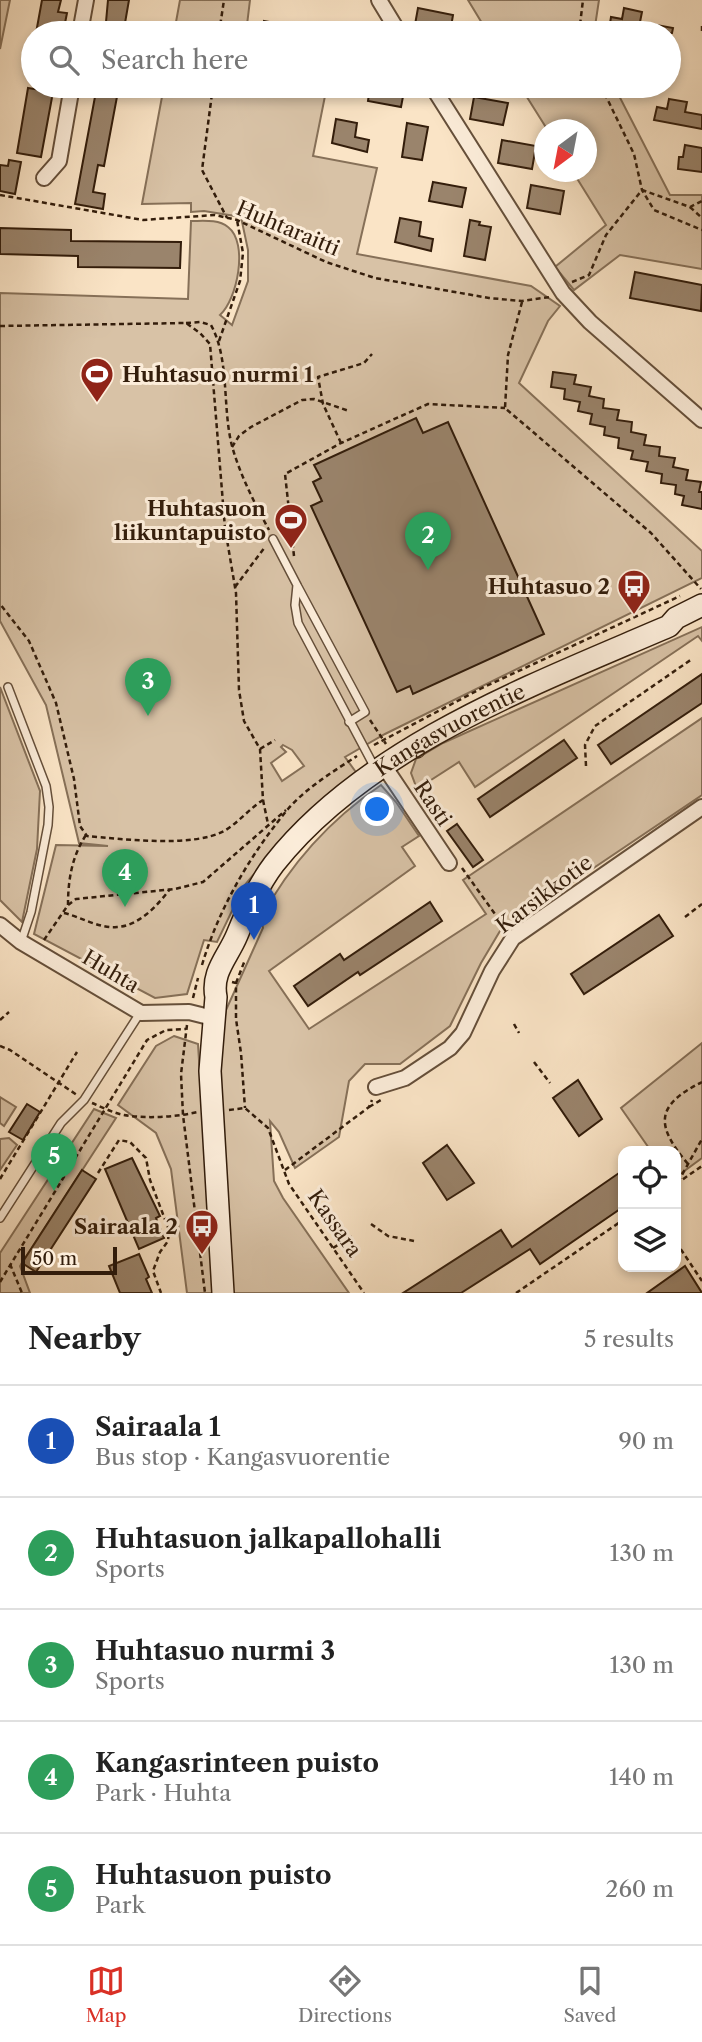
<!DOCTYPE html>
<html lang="en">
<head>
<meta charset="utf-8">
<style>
	body { margin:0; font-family:"Libre Caslon Text",serif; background:#f2f2f2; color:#222 }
	.controls { position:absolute; right:21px; bottom:21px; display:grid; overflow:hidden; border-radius:14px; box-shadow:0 4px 10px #0003 }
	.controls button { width:63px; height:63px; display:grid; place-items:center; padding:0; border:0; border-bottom:2px solid #e0e0e0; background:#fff; color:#222; font:35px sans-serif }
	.compass { position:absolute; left:534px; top:119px; width:63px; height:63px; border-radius:50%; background:#fff; box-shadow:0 4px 10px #0003; rotate:212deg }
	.scale { position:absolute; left:21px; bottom:18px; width:96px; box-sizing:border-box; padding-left:7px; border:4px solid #331d0b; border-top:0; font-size:19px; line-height:24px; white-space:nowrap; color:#331d0b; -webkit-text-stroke:5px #fcedda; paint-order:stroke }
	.you { position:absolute; left:378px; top:810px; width:24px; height:24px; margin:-18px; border:5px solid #fff; border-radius:50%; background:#1a73e8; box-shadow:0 0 0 10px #1a73e833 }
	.badge { display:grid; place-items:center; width:46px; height:46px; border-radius:50%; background:#d93025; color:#fff; font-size:23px; font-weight:700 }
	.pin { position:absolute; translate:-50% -58px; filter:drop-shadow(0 2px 4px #0008) }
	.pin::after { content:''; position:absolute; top:37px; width:24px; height:21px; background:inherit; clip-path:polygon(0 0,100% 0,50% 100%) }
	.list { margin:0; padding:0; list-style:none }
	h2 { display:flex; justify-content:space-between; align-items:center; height:91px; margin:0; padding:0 28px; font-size:30px }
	h2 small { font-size:23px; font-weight:400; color:#767676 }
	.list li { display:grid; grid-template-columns:46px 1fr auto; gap:21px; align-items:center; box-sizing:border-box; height:112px; padding:0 28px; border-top:2px solid #e0e0e0 }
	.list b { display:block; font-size:26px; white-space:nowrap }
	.list p { margin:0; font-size:23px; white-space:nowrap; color:#767676 }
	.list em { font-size:23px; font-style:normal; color:#767676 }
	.icon { flex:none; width:38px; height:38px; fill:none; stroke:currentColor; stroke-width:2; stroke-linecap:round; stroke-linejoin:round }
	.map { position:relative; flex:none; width:702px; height:1293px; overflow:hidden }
	.search { position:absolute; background:#fff; box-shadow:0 4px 10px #0003; left:21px; right:21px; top:21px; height:77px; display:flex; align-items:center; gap:18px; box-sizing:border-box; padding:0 24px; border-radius:38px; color:#767676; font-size:26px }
	.sheet { height:651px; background:#fff }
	nav { display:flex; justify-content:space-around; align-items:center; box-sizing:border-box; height:98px; border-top:2px solid #e0e0e0; background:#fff; font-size:19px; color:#767676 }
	nav a { display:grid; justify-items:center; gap:4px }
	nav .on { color:#d93025 }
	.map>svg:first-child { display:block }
	.green { fill:#d8c2a6; stroke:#867058; stroke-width:2; fill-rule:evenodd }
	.building { fill:#9a846c; stroke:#331d0b; stroke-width:2 }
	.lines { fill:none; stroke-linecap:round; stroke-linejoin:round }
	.lane-casing { stroke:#654f3a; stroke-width:10 }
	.street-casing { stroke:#654f3a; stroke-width:18 }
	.secondary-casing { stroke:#331d0b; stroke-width:24 }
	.path { stroke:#331d0b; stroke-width:2.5; stroke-dasharray:5 3.5; stroke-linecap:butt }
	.lane { stroke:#fcedda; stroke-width:7 }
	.street { stroke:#fcedda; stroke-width:14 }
	.secondary { stroke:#fcedda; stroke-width:21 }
	.labels { text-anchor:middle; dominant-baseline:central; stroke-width:6; stroke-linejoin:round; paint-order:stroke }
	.street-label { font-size:21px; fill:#331d0b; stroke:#fcedda }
	.poi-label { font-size:21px; font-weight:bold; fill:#331d0b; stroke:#fcedda; text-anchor:end }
</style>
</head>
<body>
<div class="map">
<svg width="702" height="1293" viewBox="0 0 702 1293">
	<rect width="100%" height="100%" fill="#fae4c6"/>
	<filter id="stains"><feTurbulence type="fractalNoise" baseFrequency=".00286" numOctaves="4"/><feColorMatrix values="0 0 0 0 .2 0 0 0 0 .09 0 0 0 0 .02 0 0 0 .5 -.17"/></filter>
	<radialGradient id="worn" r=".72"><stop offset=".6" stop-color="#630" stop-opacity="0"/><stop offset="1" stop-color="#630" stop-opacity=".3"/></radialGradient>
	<g class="green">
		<path d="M 0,0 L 10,0 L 0,49 Z"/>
		<path d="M 180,0 L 250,0 L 246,33 L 174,33 Z"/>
		<path d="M 468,0 L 599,0 L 594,33 L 488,33 Z"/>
		<path d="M 164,86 L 327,86 L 313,156 L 377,168 L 357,254 L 531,286 L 560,306 L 548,321 L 519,383 L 702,551 L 702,578 L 385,734 L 345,757 L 358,775 L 293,827 L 244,886 L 217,942 L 204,940 L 187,994 L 155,998 L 34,934 L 56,845 L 108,846 L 79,843 L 46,705 L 0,621 L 0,293 L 188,299 L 191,221 C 203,221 218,219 228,227 C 249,243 237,300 220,315 L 232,325 L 248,281 L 248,250 L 241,217 L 204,211 L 191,212 L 191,203 L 142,204 ZM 283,745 L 292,750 L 304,766 L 282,781 L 271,763 L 286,752 L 281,747 Z"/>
		<path d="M 520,86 L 614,86 L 670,195 L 702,195 L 702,269 L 620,255 L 574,290 L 555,267 L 606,225 L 573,172 L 586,172 L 586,130 L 547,129 Z"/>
		<path d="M 702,627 L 702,641 L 698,636 L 475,787 L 459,762 L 417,789 L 411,773 L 416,759 L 443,743 Z"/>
		<path d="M 0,687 L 40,791 L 37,849 L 22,922 L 0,900 Z"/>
		<path d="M 702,718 L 702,795 L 500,931 L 481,963 L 450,1026 L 400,1064 L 365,1064 L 349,1081 L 339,1137 L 295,1168 L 279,1132 L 270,1121 L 274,1181 L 283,1198 L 349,1293 L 232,1293 L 219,1051 L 226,1010 L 263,928 L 261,918 C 290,864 331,819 381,785 L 396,802 L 419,836 L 402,847 L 415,866 L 269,971 L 309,1029 L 486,914 L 463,880 Z"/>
		<path d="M 174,1036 L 198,1044 L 213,1293 L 187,1293 L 171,1169 L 156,1133 L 118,1105 L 156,1046 Z"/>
		<path d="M 702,1043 L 702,1158 L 676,1177 L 676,1151 L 651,1151 L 621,1108 Z"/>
		<path d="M 0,1097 L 16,1107 L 4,1126 L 0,1123 Z"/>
		<path d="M 94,1109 L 116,1118 L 20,1266 L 30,1293 L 0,1293 L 0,1253 Z"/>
		<path d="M 9,1138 L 17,1145 L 0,1170 L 0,1139 Z"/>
	</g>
	<g class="building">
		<path d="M 42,0 L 61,0 L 58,12 L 67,13 L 63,33 L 36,33 Z"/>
		<path d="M 108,0 L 129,0 L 125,23 L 128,23 L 126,33 L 105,33 Z"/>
		<path d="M 418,8 L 453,15 L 450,33 L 414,30 Z"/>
		<path d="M 624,8 L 642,12 L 640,22 L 673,28 L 672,33 L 627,33 L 609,30 L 611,17 L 622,19 Z"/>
		<path d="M 264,21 L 302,28 L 301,33 L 262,33 Z"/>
		<path d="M 97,86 L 119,86 L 104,166 L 98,165 L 93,192 L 105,194 L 103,209 L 75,204 Z"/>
		<path d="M 370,86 L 405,86 L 401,107 L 368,101 Z"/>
		<path d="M 28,88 L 53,92 L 41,157 L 17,153 Z"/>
		<path d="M 474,97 L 508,103 L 503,125 L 470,119 Z"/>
		<path d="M 669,99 L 687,102 L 685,112 L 702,115 L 702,129 L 654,120 L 657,107 L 667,109 Z"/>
		<path d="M 336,119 L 357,123 L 355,137 L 369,140 L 367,152 L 332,143 Z"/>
		<path d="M 407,123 L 428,127 L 422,160 L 402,157 Z"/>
		<path d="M 502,140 L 536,146 L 532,169 L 498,163 Z"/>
		<path d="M 685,145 L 702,148 L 702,172 L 678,169 L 679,157 L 683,157 Z"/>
		<path d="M 9,160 L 21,162 L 15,194 L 0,191 L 0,165 L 8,166 Z"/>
		<path d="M 433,182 L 466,188 L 462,207 L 429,201 Z"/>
		<path d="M 531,185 L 564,191 L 560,214 L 527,208 Z"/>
		<path d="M 400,218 L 421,222 L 419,236 L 433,239 L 431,251 L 395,242 Z"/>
		<path d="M 470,220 L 480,222 L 479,225 L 491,227 L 485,260 L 464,256 Z"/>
		<path d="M 0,228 L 71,230 L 71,241 L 181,242 L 180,268 L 78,267 L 78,256 L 0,254 Z"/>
		<path d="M 635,272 L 702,285 L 701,311 L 630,298 Z"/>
		<path d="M 553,372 L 576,375 L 574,384 L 591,387 L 589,396 L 604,399 L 603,408 L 619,410 L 617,420 L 632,422 L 631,432 L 646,435 L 644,445 L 660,447 L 659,456 L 675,458 L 673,467 L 688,470 L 686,480 L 701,482 L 699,492 L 702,492 L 702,509 L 682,505 L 684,496 L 675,494 L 676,485 L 661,483 L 662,474 L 646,471 L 648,462 L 631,459 L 633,451 L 618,448 L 619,438 L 604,435 L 605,427 L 590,424 L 592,414 L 578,411 L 580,402 L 564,399 L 565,389 L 551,387 Z"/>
		<path d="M 416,418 L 423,433 L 448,422 L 544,634 L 413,694 L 410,686 L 397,692 L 311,506 L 322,501 L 313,482 L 321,478 L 314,465 Z"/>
		<path d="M 702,674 L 702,703 L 611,764 L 598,745 Z"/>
		<path d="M 564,740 L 577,758 L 490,817 L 478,799 Z"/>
		<path d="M 457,824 L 483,860 L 473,867 L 447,831 Z"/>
		<path d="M 430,902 L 442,921 L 360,975 L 358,972 L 308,1006 L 294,986 L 340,954 L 344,960 Z"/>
		<path d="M 659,915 L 673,936 L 584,994 L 571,974 Z"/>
		<path d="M 578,1080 L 602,1119 L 579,1136 L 553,1098 Z"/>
		<path d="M 27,1104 L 40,1112 L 23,1140 L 9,1132 Z"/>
		<path d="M 447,1145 L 474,1183 L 447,1200 L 423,1163 Z"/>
		<path d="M 132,1158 L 160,1216 L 156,1218 L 164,1238 L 139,1249 L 105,1169 Z"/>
		<path d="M 82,1170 L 96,1179 L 36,1272 L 22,1263 Z"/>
		<path d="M 619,1173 L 623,1178 L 623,1207 L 540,1264 L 530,1249 L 461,1293 L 403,1293 L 501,1230 L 512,1247 Z"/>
		<path d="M 139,1254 L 149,1277 L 146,1279 L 152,1293 L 120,1293 L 109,1266 Z"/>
		<path d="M 685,1266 L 702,1293 L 647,1293 Z"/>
	</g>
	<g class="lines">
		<defs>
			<g id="lane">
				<path d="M 273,539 L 297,585 L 295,605 L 298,623 L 376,770"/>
				<path d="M 298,587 L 365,712 L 349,722"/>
				<path d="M 8,687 L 46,786 L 49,807 L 48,825 L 31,912 L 21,942"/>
				<path d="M 0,1218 L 61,1123 L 84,1100 L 140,1013"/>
			</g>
			<g id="street">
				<path d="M 379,0 L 399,33"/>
				<path d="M 80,33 L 86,0"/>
				<path d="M 432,86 L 563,293 L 590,322 L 702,420"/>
				<path d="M 44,178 L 59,161 L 72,86"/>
				<path d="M 384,766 L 449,863"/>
				<path d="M 0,925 L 21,942 L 141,1013 L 189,1012 L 213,1018"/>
				<path d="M 376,1087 L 405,1078 L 450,1048 L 463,1033 L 492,971 L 513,938 L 702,807"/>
			</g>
			<g id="secondary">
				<path id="s1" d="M 223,1293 L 210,1071 L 216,997 C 211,972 228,957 237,935 C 247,911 258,885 274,864 C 367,746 535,684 669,626 L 676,618 L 702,605"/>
			</g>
		</defs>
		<use href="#lane" class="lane-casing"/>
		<use href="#street" class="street-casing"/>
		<use href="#secondary" class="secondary-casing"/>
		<g class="path">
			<path d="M 702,26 L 702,32"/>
			<path d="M 219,33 L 224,0"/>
			<path d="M 579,33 L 583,0"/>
			<path d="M 213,86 L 202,170 L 227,218"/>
			<path d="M 601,86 L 634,154 L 642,190 L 654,210 L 702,230"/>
			<path d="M 0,195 L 143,220 L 215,215 L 237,220 L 326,262 L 375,278 L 489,298 L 522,301 L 550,297"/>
			<path d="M 690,207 L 702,218"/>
			<path d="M 572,282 L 589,275 L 606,235 L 642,190 L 690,207 L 702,201"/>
			<path d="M 522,302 L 508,355 L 505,408 L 651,533 L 701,589"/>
			<path d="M 186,323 L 200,322 L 211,325 C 230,360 222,407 232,446 C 240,475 255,504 269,530"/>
			<path d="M 0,326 L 186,323 L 200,333 L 210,344 L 225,528 L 236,593 L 239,690 L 244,721 L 260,749 L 263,800 C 249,809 238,823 224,831 C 192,848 123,839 87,836 L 80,826 L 74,779 L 56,703 L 29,641 L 0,604"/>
			<path d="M 219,341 L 240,281 L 243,253 L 237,220"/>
			<path d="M 341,443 L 323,404 L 318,377 L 364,363 L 372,354"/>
			<path d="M 232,447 L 239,436 L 251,427 L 302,400 L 314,399 L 349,411"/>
			<path d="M 294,556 L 285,474 L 341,443 L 428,404 L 505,408"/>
			<path d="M 235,587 L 265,547"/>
			<path d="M 370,720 L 386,744"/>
			<path d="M 374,745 L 482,688 L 680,596"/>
			<path d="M 260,749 L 275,740"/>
			<path d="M 586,766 L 585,745 L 595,726 L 692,659"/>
			<path d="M 263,800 L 268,824"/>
			<path d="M 462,868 L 505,928"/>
			<path d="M 68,905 C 68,880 72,856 86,835"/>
			<path d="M 64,913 C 81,917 100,929 117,927 C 139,926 158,905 170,889"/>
			<path d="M 685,917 L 702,904"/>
			<path d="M 44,940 L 68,905 L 76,899 L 175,889 L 203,882 L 286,810"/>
			<path d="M 202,965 C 219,908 250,855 288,809 C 306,788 334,771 357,756"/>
			<path d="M 232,982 L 236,983 L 236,1019 L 241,1053 L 245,1108"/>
			<path d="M 236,983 L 245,960"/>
			<path d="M 193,998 L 198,978"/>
			<path d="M 0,1020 L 9,1012"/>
			<path d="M 514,1024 L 519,1033"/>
			<path d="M 187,1025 L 181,1074 L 183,1115 L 205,1293"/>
			<path d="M 0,1046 L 10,1050 L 77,1095"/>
			<path d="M 534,1062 L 550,1083"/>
			<path d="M 92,1103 C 102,1107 113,1113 124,1115 C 147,1119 175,1117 198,1112"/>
			<path d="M 369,1107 L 381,1100"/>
			<path d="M 229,1110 L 245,1108 L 268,1128 L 289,1184 L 364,1293"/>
			<path d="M 688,1164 C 656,1126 654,1106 702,1082"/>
			<path d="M 285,1170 L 369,1107 L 372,1100"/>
			<path d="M 98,1173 L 119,1140 L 130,1142 L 146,1158 L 150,1180 L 169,1230 L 168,1241 L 160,1252 L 153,1271 L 161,1293"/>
			<path d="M 0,1179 L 77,1052"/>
			<path d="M 678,1182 L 702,1139"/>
			<path d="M 676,1184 L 702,1166"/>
			<path d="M 371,1224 L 388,1236 L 414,1241"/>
			<path d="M 676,1242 L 702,1281"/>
			<path d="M 333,1248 L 353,1236"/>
			<path d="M 10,1264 L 22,1293"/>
			<path d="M 0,1282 L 147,1040 L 166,1030 L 186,1029"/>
			<path d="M 516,1293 L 623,1220"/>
		</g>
		<use href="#lane" class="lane"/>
		<use href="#street" class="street"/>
		<use href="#secondary" class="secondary"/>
	</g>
	<defs>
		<symbol id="stadium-pin" viewBox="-11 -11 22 30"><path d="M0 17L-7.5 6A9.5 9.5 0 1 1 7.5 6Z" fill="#8f2418" stroke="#fcedda"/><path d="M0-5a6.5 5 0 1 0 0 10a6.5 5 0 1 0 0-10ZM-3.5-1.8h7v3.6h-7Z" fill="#fff"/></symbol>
		<symbol id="bus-pin" viewBox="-11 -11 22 30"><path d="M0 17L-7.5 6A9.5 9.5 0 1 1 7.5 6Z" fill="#8f2418" stroke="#fcedda"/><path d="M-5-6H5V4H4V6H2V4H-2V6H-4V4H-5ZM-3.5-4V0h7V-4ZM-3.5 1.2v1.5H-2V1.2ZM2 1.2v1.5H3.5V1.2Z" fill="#fff"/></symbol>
	</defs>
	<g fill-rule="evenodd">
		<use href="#stadium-pin" x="78" y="355" width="38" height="52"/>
		<use href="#stadium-pin" x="272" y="501" width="38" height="52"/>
		<use href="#bus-pin" x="615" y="567" width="38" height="52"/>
		<use href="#bus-pin" x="183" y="1207" width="38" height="52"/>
	</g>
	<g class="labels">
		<g class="street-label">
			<text transform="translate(288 228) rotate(23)">Huhtaraitti</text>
			<text stroke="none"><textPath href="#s1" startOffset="667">Kangasvuorentie</textPath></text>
			<text transform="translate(433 803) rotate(56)">Rasti</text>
			<text transform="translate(544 894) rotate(-37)">Karsikkotie</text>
			<text transform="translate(111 971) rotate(31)">Huhta</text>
			<text transform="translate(335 1223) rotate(55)">Kassara</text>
		</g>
		<g class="poi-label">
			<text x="122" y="374" text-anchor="start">Huhtasuo nurmi 1</text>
			<text x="266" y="508">Huhtasuon<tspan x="266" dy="24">liikuntapuisto</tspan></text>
			<text x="610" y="586">Huhtasuo 2</text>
			<text x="178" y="1226">Sairaala 2</text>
		</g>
	</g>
	<rect width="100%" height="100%" filter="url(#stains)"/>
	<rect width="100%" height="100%" fill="url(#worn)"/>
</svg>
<div class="controls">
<button><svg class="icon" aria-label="locate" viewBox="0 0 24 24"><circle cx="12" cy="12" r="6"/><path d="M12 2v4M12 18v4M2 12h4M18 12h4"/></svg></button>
<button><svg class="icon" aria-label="layers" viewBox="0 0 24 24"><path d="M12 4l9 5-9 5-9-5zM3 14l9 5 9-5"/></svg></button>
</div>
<svg class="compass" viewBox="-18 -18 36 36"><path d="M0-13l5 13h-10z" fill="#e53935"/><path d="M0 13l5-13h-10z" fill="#767676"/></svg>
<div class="scale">50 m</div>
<div class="you"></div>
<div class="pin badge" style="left:254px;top:940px;background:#1a4fb4">1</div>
<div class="pin badge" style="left:428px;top:570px;background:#2e9e5b">2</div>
<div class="pin badge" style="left:148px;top:716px;background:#2e9e5b">3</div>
<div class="pin badge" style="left:125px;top:907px;background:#2e9e5b">4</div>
<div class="pin badge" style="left:54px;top:1191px;background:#2e9e5b">5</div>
<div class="search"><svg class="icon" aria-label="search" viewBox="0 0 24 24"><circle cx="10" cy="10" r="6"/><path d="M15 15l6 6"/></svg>Search here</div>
</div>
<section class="sheet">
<h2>Nearby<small>5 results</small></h2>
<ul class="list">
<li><span class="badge" style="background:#1a4fb4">1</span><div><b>Sairaala 1</b><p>Bus stop · Kangasvuorentie</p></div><em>90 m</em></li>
<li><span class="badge" style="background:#2e9e5b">2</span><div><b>Huhtasuon jalkapallohalli</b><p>Sports</p></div><em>130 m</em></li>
<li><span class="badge" style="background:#2e9e5b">3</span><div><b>Huhtasuo nurmi 3</b><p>Sports</p></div><em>130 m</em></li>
<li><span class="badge" style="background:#2e9e5b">4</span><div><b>Kangasrinteen puisto</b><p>Park · Huhta</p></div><em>140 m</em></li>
<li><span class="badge" style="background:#2e9e5b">5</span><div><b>Huhtasuon puisto</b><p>Park</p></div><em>260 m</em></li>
</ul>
</section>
<nav>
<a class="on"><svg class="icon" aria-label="map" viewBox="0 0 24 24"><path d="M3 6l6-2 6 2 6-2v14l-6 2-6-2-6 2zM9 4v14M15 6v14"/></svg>Map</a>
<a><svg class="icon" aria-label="directions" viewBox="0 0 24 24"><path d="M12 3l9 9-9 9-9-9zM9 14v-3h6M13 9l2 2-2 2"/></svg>Directions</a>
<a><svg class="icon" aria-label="saved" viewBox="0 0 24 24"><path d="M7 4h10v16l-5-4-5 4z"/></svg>Saved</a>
</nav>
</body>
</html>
